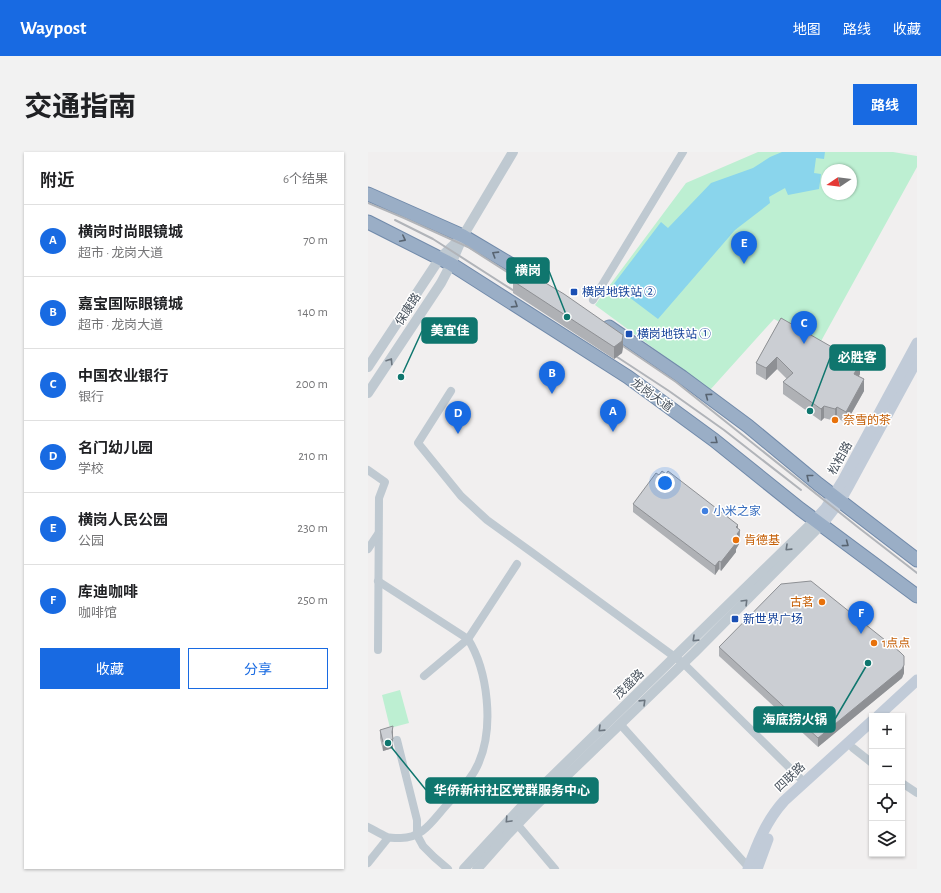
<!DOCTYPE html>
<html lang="zh">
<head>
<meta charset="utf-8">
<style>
	body { margin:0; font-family:"Alegreya Sans","Noto Sans SC",sans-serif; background:#f2f2f2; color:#202124 }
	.controls { position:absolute; right:12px; bottom:12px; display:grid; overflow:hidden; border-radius:0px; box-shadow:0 1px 3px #0004 }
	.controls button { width:36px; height:36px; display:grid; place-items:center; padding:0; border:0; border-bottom:1px solid #e0e0e0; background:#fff; color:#202124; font:20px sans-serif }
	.compass { position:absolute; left:453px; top:12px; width:36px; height:36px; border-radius:50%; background:#fff; box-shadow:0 1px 3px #0004; rotate:257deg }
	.you { position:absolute; left:297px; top:331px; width:14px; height:14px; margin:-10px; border:3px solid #fff; border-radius:50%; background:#1a73e8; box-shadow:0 0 0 6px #1a73e833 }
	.badge { display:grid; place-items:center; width:26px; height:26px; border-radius:50%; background:#186ae2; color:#fff; font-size:13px; font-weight:700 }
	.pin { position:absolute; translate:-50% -33px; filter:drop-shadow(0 1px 2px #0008) }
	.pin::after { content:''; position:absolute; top:21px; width:14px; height:12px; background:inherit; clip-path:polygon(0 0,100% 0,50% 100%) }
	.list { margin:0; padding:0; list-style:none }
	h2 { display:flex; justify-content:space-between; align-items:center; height:52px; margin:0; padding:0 16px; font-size:17px }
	h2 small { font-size:13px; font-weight:400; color:#757577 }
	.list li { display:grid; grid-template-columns:26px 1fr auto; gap:12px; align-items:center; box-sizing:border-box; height:72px; padding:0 16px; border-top:1px solid #e0e0e0 }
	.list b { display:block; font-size:15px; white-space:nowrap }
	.list p { margin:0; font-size:13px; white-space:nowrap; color:#757577 }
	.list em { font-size:13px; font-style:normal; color:#757577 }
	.actions { display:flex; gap:8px; padding:12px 16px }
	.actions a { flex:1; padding:9px 0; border:1px solid #186ae2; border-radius:0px; text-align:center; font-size:14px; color:#186ae2 }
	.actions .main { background:#186ae2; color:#fff }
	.icon { flex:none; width:22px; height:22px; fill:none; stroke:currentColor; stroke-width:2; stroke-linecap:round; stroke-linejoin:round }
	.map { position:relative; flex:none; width:549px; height:717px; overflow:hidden; border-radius:0px }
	header { display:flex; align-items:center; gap:24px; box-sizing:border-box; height:56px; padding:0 20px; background:#186ae2; color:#fff }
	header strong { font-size:19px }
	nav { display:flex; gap:22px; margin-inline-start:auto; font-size:14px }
	.intro { display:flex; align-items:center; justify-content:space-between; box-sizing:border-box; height:96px; padding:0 24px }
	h1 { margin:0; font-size:28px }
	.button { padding:10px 18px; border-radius:0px; background:#186ae2; color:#fff; font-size:14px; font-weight:700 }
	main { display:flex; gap:24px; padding:0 24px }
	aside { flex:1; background:#fff; border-radius:0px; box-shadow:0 1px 3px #0004 }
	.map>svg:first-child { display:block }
	.green { fill:#bdefd2; fill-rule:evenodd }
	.water { fill:#8ad5ec }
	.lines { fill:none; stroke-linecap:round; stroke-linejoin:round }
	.trunk-casing { stroke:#718aaa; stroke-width:15 }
	.minor { stroke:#bfc9d1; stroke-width:8 }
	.tertiary { stroke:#bfc9d1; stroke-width:10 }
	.secondary { stroke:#c1cbd8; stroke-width:11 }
	.trunk { stroke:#9aaec6; stroke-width:13 }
	.rail { stroke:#b1b4b9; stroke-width:2 }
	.wall { fill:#afb1b5 }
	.shaded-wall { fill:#8e9094 }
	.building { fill:#cbced3; stroke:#8e9094 }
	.oneway { stroke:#586471 }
	.oneway2 { stroke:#6b757f }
	.transit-dot { fill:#1a4fb4; stroke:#fff; stroke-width:1.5 }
	.food-dot { fill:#e8710a; stroke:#fff; stroke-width:1.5 }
	.shop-dot { fill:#3f7fe0; stroke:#fff; stroke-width:1.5 }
	.labels { text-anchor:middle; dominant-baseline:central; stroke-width:3; stroke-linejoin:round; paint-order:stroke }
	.transit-label { font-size:12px; fill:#164399; stroke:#fff; text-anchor:start }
	.street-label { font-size:12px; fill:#47515c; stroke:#fff }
	.food-label { font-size:12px; fill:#c56008; stroke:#fff; text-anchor:start }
	.shop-label { font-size:12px; fill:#366cbe; stroke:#fff; text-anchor:start }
	.leader { fill:none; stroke:#0f766e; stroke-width:1.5 }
	.callout-dot { fill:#0f766e; stroke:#fff; stroke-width:1.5 }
	.callout { fill:#0f766e; stroke:#0f766e; stroke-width:1.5 }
	.callout-label { font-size:13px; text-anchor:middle; font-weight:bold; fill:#fff }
</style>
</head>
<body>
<header>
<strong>Waypost</strong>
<nav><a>地图</a><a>路线</a><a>收藏</a></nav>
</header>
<div class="intro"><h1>交通指南</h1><a class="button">路线</a></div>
<main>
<aside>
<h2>附近<small>6个结果</small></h2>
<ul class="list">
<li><span class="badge">A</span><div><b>横岗时尚眼镜城</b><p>超市 · 龙岗大道</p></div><em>70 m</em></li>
<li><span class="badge">B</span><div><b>嘉宝国际眼镜城</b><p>超市 · 龙岗大道</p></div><em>140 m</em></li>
<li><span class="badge">C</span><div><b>中国农业银行</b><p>银行</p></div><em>200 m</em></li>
<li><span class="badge">D</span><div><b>名门幼儿园</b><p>学校</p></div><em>210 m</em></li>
<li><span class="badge">E</span><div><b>横岗人民公园</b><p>公园</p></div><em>230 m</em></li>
<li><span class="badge">F</span><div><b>库迪咖啡</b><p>咖啡馆</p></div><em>250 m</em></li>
</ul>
<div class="actions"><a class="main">收藏</a><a>分享</a></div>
</aside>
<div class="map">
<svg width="549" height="717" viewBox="0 0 549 717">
	<rect width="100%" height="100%" fill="#f1efef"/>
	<g class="green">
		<path d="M 390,0 L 525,0 L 549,4 L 549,15 L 452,191 L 406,167 L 342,238 L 227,153 L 318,31 ZM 459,18 L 483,18 L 483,42 L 459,42 Z"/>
		<path d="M 32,538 L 41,571 L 22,576 L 14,543 Z"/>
	</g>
	<path class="water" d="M 414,0 L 457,0 L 456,7 L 448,6 L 446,21 L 453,22 L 451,37 L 420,43 L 417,36 L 401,45 L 402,51 L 367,78 L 290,167 L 245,133 L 293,70 L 300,76 L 343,31 L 385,16 L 402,5 Z"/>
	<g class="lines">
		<defs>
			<g id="trunk">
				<path d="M 0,42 L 95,84 L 164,125"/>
				<path d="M 0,70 L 83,112 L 260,225 L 346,288 L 432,357 L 549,444"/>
				<path d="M 241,175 L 314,225 L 380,274 L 450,332 L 549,408"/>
			</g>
		</defs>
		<use href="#trunk" class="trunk-casing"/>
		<g class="minor">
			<path d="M 225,148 L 315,0"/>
			<path d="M 83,239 L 50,291 L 93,344 L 119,368 L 162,399 L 315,511 L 436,630"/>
			<path d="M 0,318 L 17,330 L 11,346 L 10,498"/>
			<path d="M 0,397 L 10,382"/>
			<path d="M 56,524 L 100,487 L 149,412"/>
			<path d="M 252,572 L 382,717"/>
			<path d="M 29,588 L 49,668 L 49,683 L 55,694 L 66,705 L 80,717"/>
			<path d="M 485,596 L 504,611"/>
			<path d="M 534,631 L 549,641"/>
			<path d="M 149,672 L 187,717"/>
			<path d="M 0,675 C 6,678 12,682 19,685 C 22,686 27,686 31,686 C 53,687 63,671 76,656 C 88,642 104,628 111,610 C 126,575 120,519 100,487 L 10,429"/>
			<path d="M 0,711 L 20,686"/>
		</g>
		<g class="tertiary">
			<path d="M 0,215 L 72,106 L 91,88"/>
			<path d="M 0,241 L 73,131 L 83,112 L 95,84 L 145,0"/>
			<path d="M 96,717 L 157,651 L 447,368"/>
			<path d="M 109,717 L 140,682 L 164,657 L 326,501 L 453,373"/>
		</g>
		<g class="secondary">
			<path d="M 458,367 L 472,349 L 480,335 L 549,208"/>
			<path d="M 447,368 L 458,356 L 474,330 L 549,191"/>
			<path d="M 510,564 L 549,528"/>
			<path d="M 380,717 C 389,692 398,669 416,649 L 504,569"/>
			<path d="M 389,717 L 400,687"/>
		</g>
		<use href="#trunk" class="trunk"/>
		<g class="rail">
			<path d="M 0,51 L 36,66 L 100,95 L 155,130"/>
			<path d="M 27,68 L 65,87 L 154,144"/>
			<path d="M 246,188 L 308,230 L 491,376 L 549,421"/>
			<path d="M 240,199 L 301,239 L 356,278 L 433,338"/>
		</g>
	</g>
	<g class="wall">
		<path d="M 145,129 L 255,195 L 254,201 L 246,207 L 145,141 Z"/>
		<path d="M 413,166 L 492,222 L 491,224 L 496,239 L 478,271 L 469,266 L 467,269 L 456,266 L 453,269 L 415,242 L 415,230 L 419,227 L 409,217 L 398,228 L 388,222 L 388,211 Z"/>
		<path d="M 265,352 L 372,378 L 371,392 L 368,397 L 368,400 L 353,419 L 351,417 L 347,423 L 265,360 Z"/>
		<path d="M 351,495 L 536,521 L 534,526 L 450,595 L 351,504 Z"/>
		<path d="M 12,578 L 25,583 L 25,596 L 15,599 L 12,586 Z"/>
	</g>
	<g class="shaded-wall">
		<path d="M 255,183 L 255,195 L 254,201 L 246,207 L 246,195 Z"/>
		<path d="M 409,205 L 409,217 L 398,228 L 398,216 Z"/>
		<path d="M 492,211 L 492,222 L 486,233 L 486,222 Z"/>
		<path d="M 496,227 L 496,239 L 478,271 L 478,260 Z"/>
		<path d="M 456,254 L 456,266 L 453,269 L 453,257 Z"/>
		<path d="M 469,255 L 469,266 L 467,269 L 467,257 Z"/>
		<path d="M 370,373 L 370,380 L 372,378 L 371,392 L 368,397 L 368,400 L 353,419 L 353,410 L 368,375 Z"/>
		<path d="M 351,409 L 351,417 L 347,423 L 347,414 Z"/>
		<path d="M 536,513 L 536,521 L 534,526 L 450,595 L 450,586 Z"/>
		<path d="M 25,574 L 25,583 L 24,588 L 25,587 L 25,596 L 15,599 L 15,590 L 24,580 Z"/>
	</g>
	<g class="building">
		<path d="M 151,115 L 196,142 L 255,183 L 254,189 L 246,195 L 145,129 L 147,120 Z"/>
		<path d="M 413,166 L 492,211 L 486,222 L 496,227 L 478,260 L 469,255 L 467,257 L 456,254 L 453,257 L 415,230 L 425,221 L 409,205 L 398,216 L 388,211 Z"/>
		<path d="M 294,319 L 298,322 L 300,319 L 370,373 L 368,375 L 372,378 L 369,382 L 371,384 L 366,390 L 368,391 L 353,410 L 351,409 L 347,414 L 265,352 L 288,321 L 291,323 Z"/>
		<path d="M 443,429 L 532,500 L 536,504 L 536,513 L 534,517 L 450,586 L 351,495 L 413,432 Z"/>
		<path d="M 25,574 L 24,580 L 25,587 L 15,590 L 12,578 Z"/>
	</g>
	<defs><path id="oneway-chevron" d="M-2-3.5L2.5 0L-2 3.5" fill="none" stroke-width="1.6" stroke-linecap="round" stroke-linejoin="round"/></defs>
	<g class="oneway">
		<use href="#oneway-chevron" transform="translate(35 87) rotate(27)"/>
		<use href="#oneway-chevron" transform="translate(127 102) rotate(-148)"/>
		<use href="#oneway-chevron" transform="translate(147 153) rotate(33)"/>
		<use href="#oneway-chevron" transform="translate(340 244) rotate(-143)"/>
		<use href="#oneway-chevron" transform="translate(347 289) rotate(38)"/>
		<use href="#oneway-chevron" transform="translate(441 325) rotate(-141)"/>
		<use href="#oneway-chevron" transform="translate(478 392) rotate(37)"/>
	</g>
	<g class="oneway2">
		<use href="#oneway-chevron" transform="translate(22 209) rotate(-57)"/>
		<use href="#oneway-chevron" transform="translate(420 396) rotate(136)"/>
		<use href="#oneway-chevron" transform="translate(377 450) rotate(-45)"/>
		<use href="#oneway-chevron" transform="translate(327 487) rotate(136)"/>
		<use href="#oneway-chevron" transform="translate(275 550) rotate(-44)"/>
		<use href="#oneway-chevron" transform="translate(233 577) rotate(136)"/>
		<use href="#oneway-chevron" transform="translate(140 668) rotate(133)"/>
	</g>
	<g class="transit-dot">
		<rect x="202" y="136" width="8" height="8" rx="2"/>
		<rect x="257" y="178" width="8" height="8" rx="2"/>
		<rect x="363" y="463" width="8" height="8" rx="2"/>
	</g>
	<g class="food-dot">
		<circle cx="467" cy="268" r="4"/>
		<circle cx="368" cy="388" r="4"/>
		<circle cx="454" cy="450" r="4"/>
		<circle cx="506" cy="491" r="4"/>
	</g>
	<circle class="shop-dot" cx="337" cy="359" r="4"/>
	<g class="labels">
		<g class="transit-label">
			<text x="214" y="140">横岗地铁站 ②</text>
			<text x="269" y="182">横岗地铁站 ①</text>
			<text x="375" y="467">新世界广场</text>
		</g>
		<g class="street-label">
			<text transform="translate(40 157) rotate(-57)">保康路</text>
			<text transform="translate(284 243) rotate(36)">龙岗大道</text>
			<text transform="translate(472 306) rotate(-61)">松柏路</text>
			<text transform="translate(261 532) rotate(-44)">茂盛路</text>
			<text transform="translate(422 625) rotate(-43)">四联路</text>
		</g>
		<g class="food-label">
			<text x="475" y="268">奈雪的茶</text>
			<text x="376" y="388">肯德基</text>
			<text x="446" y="450" text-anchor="end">古茗</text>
			<text x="514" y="491">1点点</text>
		</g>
		<g class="shop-label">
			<text x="345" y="359">小米之家</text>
		</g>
	</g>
	<path class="leader" d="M199 165L181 119M33 225L54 179M442 259L462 206M500 511L467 567M20 591L58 638"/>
	<g class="callout-dot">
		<circle cx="199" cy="165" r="4"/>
		<circle cx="33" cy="225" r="4"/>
		<circle cx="442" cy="259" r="4"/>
		<circle cx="500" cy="511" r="4"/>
		<circle cx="20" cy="591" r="4"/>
	</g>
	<g class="callout">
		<rect x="139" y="106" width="42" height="25" rx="4"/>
		<rect x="54" y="166" width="55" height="25" rx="4"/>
		<rect x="462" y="193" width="55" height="25" rx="4"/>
		<rect x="386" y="555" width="81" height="25" rx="4"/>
		<rect x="58" y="626" width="172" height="25" rx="4"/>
	</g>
	<g class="callout-label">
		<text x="160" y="123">横岗</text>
		<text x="82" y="183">美宜佳</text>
		<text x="489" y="210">必胜客</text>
		<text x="427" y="572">海底捞火锅</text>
		<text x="144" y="643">华侨新村社区党群服务中心</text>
	</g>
</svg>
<div class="controls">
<button>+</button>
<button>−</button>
<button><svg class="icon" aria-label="locate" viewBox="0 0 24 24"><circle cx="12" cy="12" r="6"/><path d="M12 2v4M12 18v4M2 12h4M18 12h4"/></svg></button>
<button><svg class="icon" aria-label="layers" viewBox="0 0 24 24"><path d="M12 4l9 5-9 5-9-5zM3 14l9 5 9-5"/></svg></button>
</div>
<svg class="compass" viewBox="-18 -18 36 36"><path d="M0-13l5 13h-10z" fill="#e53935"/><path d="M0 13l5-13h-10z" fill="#757577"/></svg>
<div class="you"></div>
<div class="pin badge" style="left:245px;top:280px">A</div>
<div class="pin badge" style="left:184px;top:242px">B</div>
<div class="pin badge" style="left:436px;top:192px">C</div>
<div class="pin badge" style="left:90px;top:282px">D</div>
<div class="pin badge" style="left:376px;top:112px">E</div>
<div class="pin badge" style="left:493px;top:482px">F</div>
</div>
</main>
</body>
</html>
